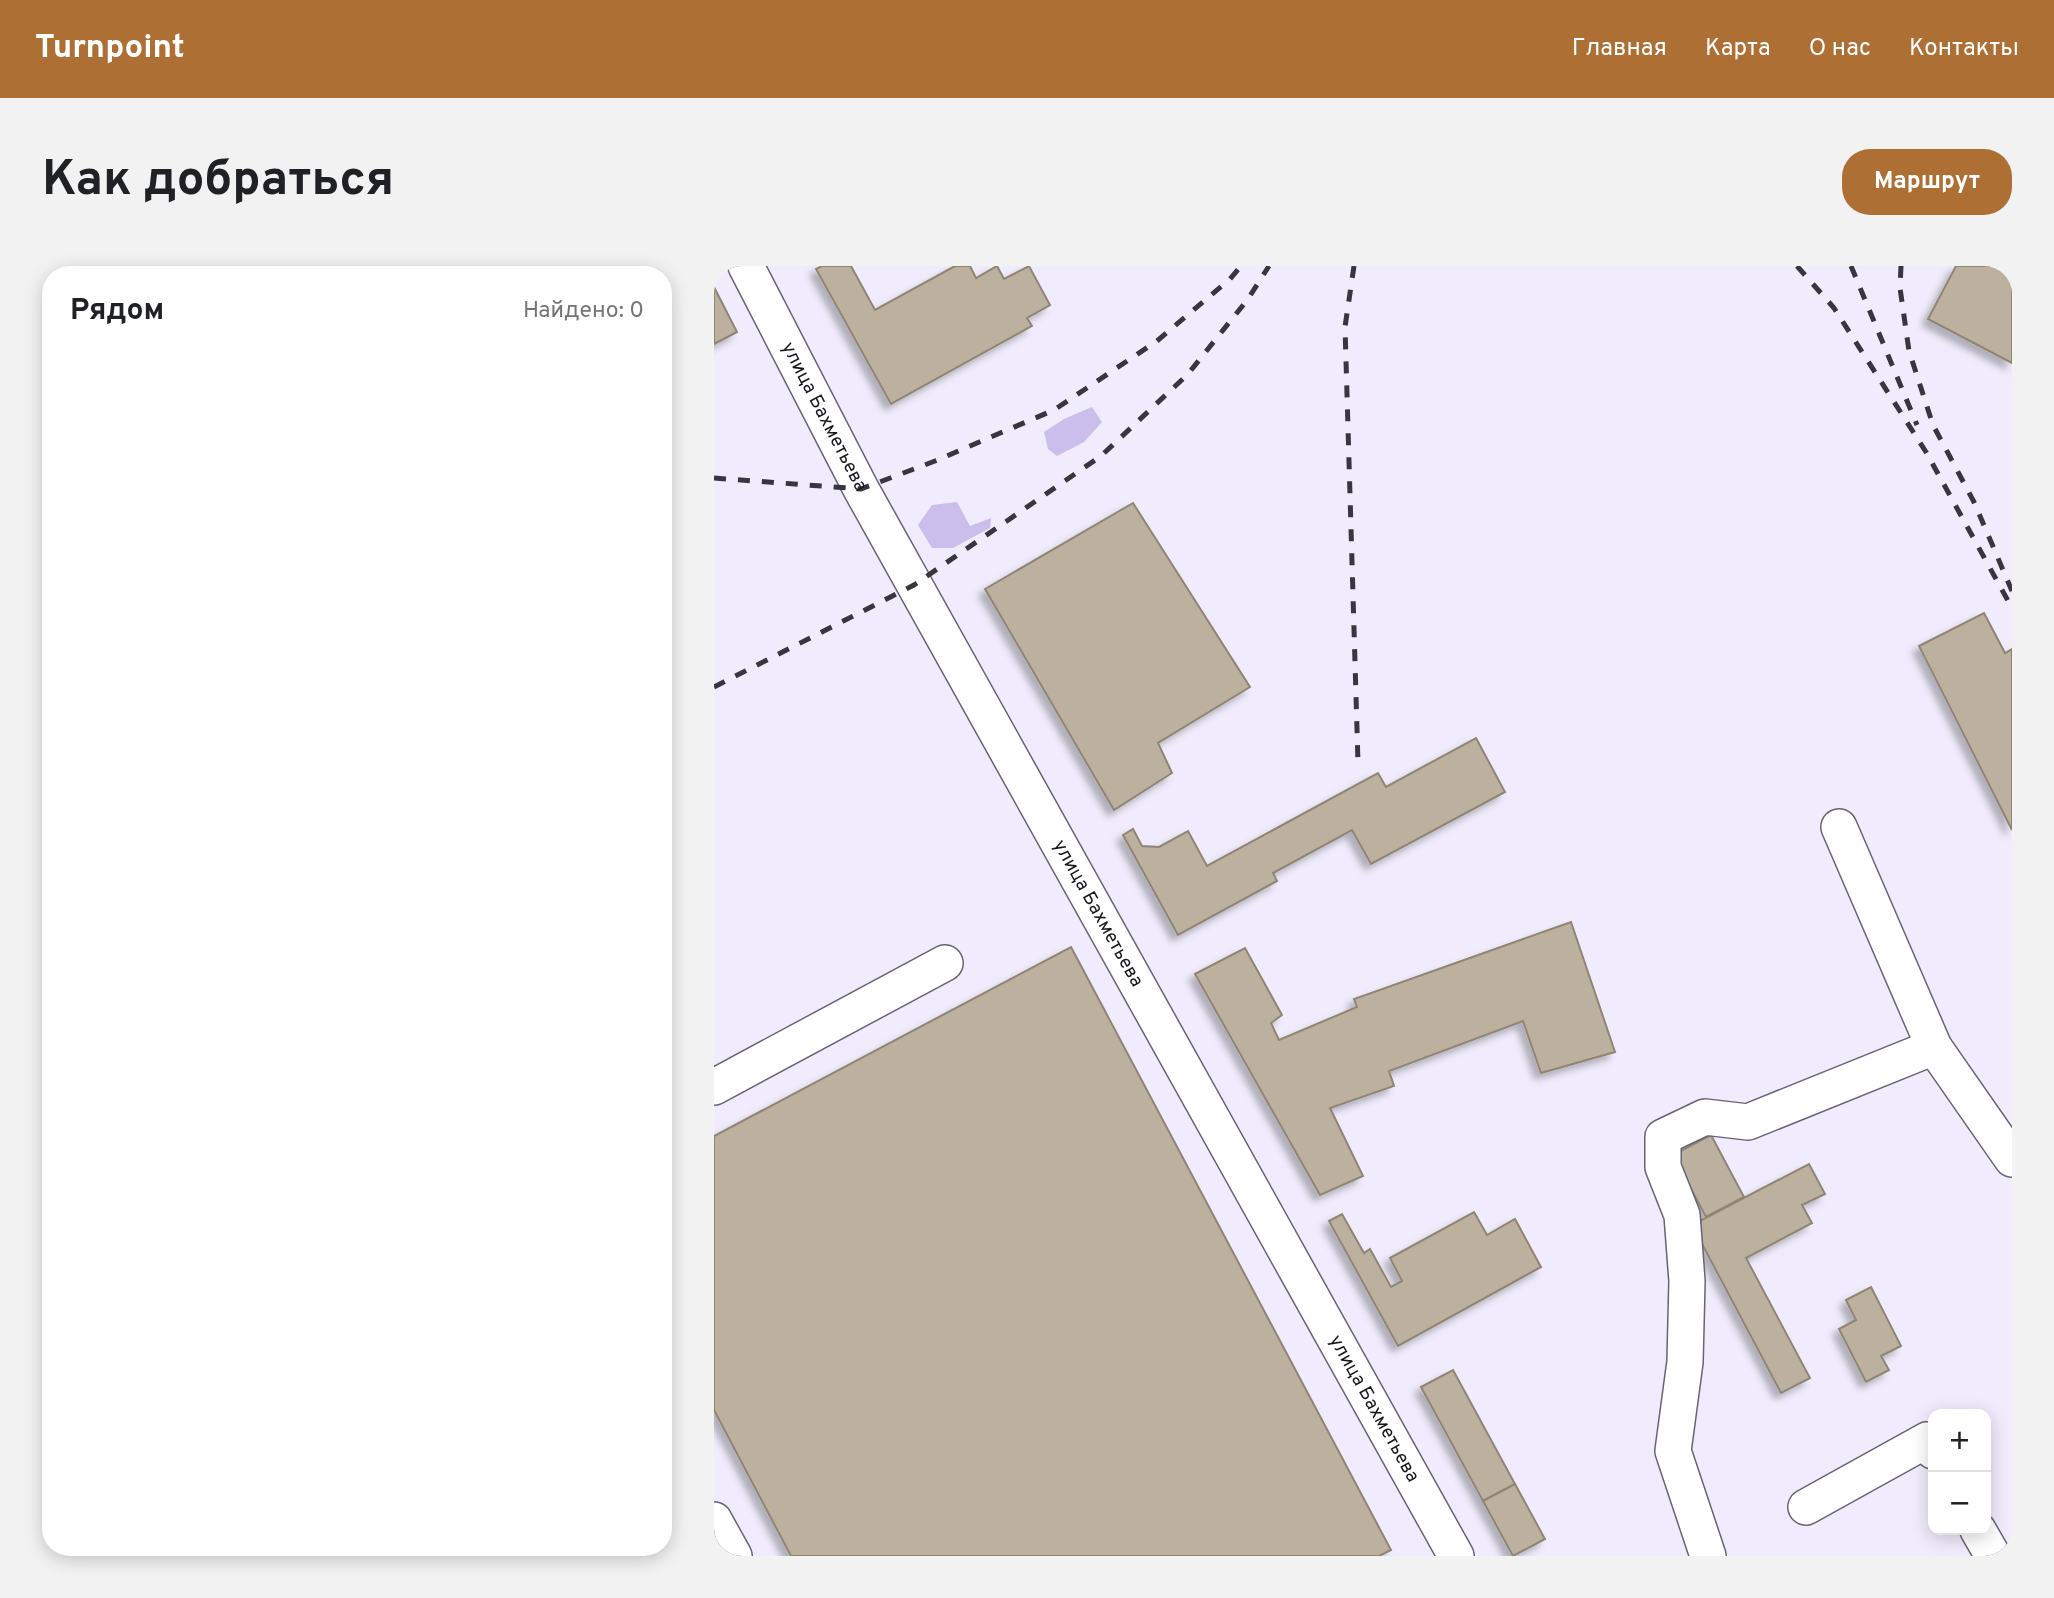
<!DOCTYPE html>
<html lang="ru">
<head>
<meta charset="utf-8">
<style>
	body { margin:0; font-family:Overpass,sans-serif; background:#f2f2f2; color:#202124 }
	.controls { position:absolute; right:21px; bottom:21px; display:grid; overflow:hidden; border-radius:14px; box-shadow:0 4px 18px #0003 }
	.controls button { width:63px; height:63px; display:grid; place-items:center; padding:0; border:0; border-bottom:2px solid #e0e0e0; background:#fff; color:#202124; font:35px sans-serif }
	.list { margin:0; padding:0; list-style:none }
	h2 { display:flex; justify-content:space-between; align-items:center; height:91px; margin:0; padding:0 28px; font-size:30px }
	h2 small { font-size:23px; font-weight:400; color:#757577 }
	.map { position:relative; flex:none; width:1298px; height:1290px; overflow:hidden; border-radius:28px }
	header { display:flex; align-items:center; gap:42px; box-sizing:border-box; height:98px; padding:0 35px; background:#ae6f35; color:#fff }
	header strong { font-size:33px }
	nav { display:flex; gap:38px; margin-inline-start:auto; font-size:24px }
	.intro { display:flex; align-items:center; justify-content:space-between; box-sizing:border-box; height:168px; padding:0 42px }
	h1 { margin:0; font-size:49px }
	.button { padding:18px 32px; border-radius:28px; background:#ae6f35; color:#fff; font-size:24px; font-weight:700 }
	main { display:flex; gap:42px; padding:0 42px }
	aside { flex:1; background:#fff; border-radius:28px; box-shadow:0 4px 18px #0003 }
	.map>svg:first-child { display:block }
	.green { fill:#cbbeec }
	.building { fill:#bcb09e; stroke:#908473; stroke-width:2; filter:url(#shadow) }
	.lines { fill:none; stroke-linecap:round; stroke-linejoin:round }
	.minor-casing { stroke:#686375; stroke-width:38 }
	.minor { stroke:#fff; stroke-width:35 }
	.rail { stroke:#37353e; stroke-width:5; stroke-dasharray:12 12; stroke-linecap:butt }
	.labels { text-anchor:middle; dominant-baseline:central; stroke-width:6; stroke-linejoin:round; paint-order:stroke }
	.street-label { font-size:19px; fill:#18171e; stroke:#fcfcfc }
</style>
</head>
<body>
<header>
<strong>Turnpoint</strong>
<nav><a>Главная</a><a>Карта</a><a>О нас</a><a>Контакты</a></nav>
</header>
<div class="intro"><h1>Как добраться</h1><a class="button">Маршрут</a></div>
<main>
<aside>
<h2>Рядом<small>Найдено: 0</small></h2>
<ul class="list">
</ul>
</aside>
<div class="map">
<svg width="1298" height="1290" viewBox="0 0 1298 1290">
	<defs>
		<filter id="shadow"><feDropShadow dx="-6" dy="6" stdDeviation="3.5" flood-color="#0004"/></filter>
	</defs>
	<rect width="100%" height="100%" fill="#f0ecfd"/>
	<g class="green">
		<path d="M 378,141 L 388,156 L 370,176 L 343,190 L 334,183 L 330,166 L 350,153 Z"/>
		<path d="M 243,236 L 256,260 L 277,252 L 276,262 L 239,282 L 218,282 L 204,259 L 218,239 Z"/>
	</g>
	<g class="building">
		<path d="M 108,0 L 137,0 L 161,44 L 241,0 L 256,0 L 262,12 L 283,0 L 290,13 L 315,0 L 336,39 L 313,52 L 318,60 L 177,138 L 102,3 Z"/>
		<path d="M 1242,0 L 1298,0 L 1298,97 L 1214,53 Z"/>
		<path d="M 0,21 L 23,66 L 0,78 Z"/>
		<path d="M 419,237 L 536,421 L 444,477 L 458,507 L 400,544 L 271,323 Z"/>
		<path d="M 1270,347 L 1291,387 L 1298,383 L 1298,564 L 1205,380 Z"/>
		<path d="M 762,472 L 791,526 L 657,598 L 638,564 L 559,607 L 563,615 L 464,669 L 409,569 L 419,563 L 428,580 L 445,581 L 474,565 L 493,600 L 664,507 L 672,521 Z"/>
		<path d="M 857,656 L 901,786 L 827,807 L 809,755 L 675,805 L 680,820 L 616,842 L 649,910 L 606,929 L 481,708 L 531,682 L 568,749 L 557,757 L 565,774 L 643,741 L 640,733 Z"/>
		<path d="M 357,681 L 677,1284 L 665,1290 L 77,1290 L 0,1144 L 0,870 Z"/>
		<path d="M 997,869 L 1030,931 L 992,951 L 959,889 Z"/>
		<path d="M 1095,898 L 1111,928 L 1088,939 L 1098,957 L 1032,992 L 1096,1112 L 1067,1127 L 978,959 Z"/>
		<path d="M 760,946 L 773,969 L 801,953 L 827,1001 L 684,1080 L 615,955 L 628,948 L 650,987 L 656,983 L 677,1021 L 688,1015 L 676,992 Z"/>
		<path d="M 1157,1021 L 1187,1080 L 1167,1090 L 1175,1104 L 1152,1116 L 1125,1063 L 1142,1054 L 1132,1034 Z"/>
		<path d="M 739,1104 L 801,1218 L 769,1235 L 707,1121 Z"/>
		<path d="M 801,1218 L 831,1273 L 799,1290 L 769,1235 Z"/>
	</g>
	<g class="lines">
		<defs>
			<g id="minor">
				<path id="s1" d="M 32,0 L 147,223 L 742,1290"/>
				<path d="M 1125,561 L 1220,781 L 1298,893"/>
				<path d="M 0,821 L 231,697"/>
				<path d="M 1092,1241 L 1213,1174 L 1219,1185"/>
				<path d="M 0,1254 L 20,1290"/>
				<path d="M 1264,1264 L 1279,1290"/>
				<path d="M 994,1290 L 959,1185 L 971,1096 L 973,1015 L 968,949 L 949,901 L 949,871 L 991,851 L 1034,856 L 1220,781"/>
			</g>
		</defs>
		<use href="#minor" class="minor-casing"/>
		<use href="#minor" class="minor"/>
		<g class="rail">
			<path d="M 640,0 L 631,61 L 644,497"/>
			<path d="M 1083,0 L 1120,42 L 1212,186 L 1298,342"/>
			<path d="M 1137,0 L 1203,159"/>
			<path d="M 1187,0 L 1186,22 L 1195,85 L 1219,159 L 1260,236 L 1298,325"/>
			<path d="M 0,212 L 147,223 L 221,195 L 340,144 L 443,75 L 516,13 L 527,0"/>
			<path d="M 0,421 L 200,319 L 387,190 L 474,108 L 534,33 L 555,0"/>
		</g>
	</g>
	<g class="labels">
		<g class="street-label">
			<text stroke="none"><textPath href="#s1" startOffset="170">улица Бахметьева</textPath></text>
			<text stroke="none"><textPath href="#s1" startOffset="737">улица Бахметьева</textPath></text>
			<text stroke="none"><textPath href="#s1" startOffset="1304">улица Бахметьева</textPath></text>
		</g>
	</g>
</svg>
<div class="controls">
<button>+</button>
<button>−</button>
</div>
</div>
</main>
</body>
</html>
